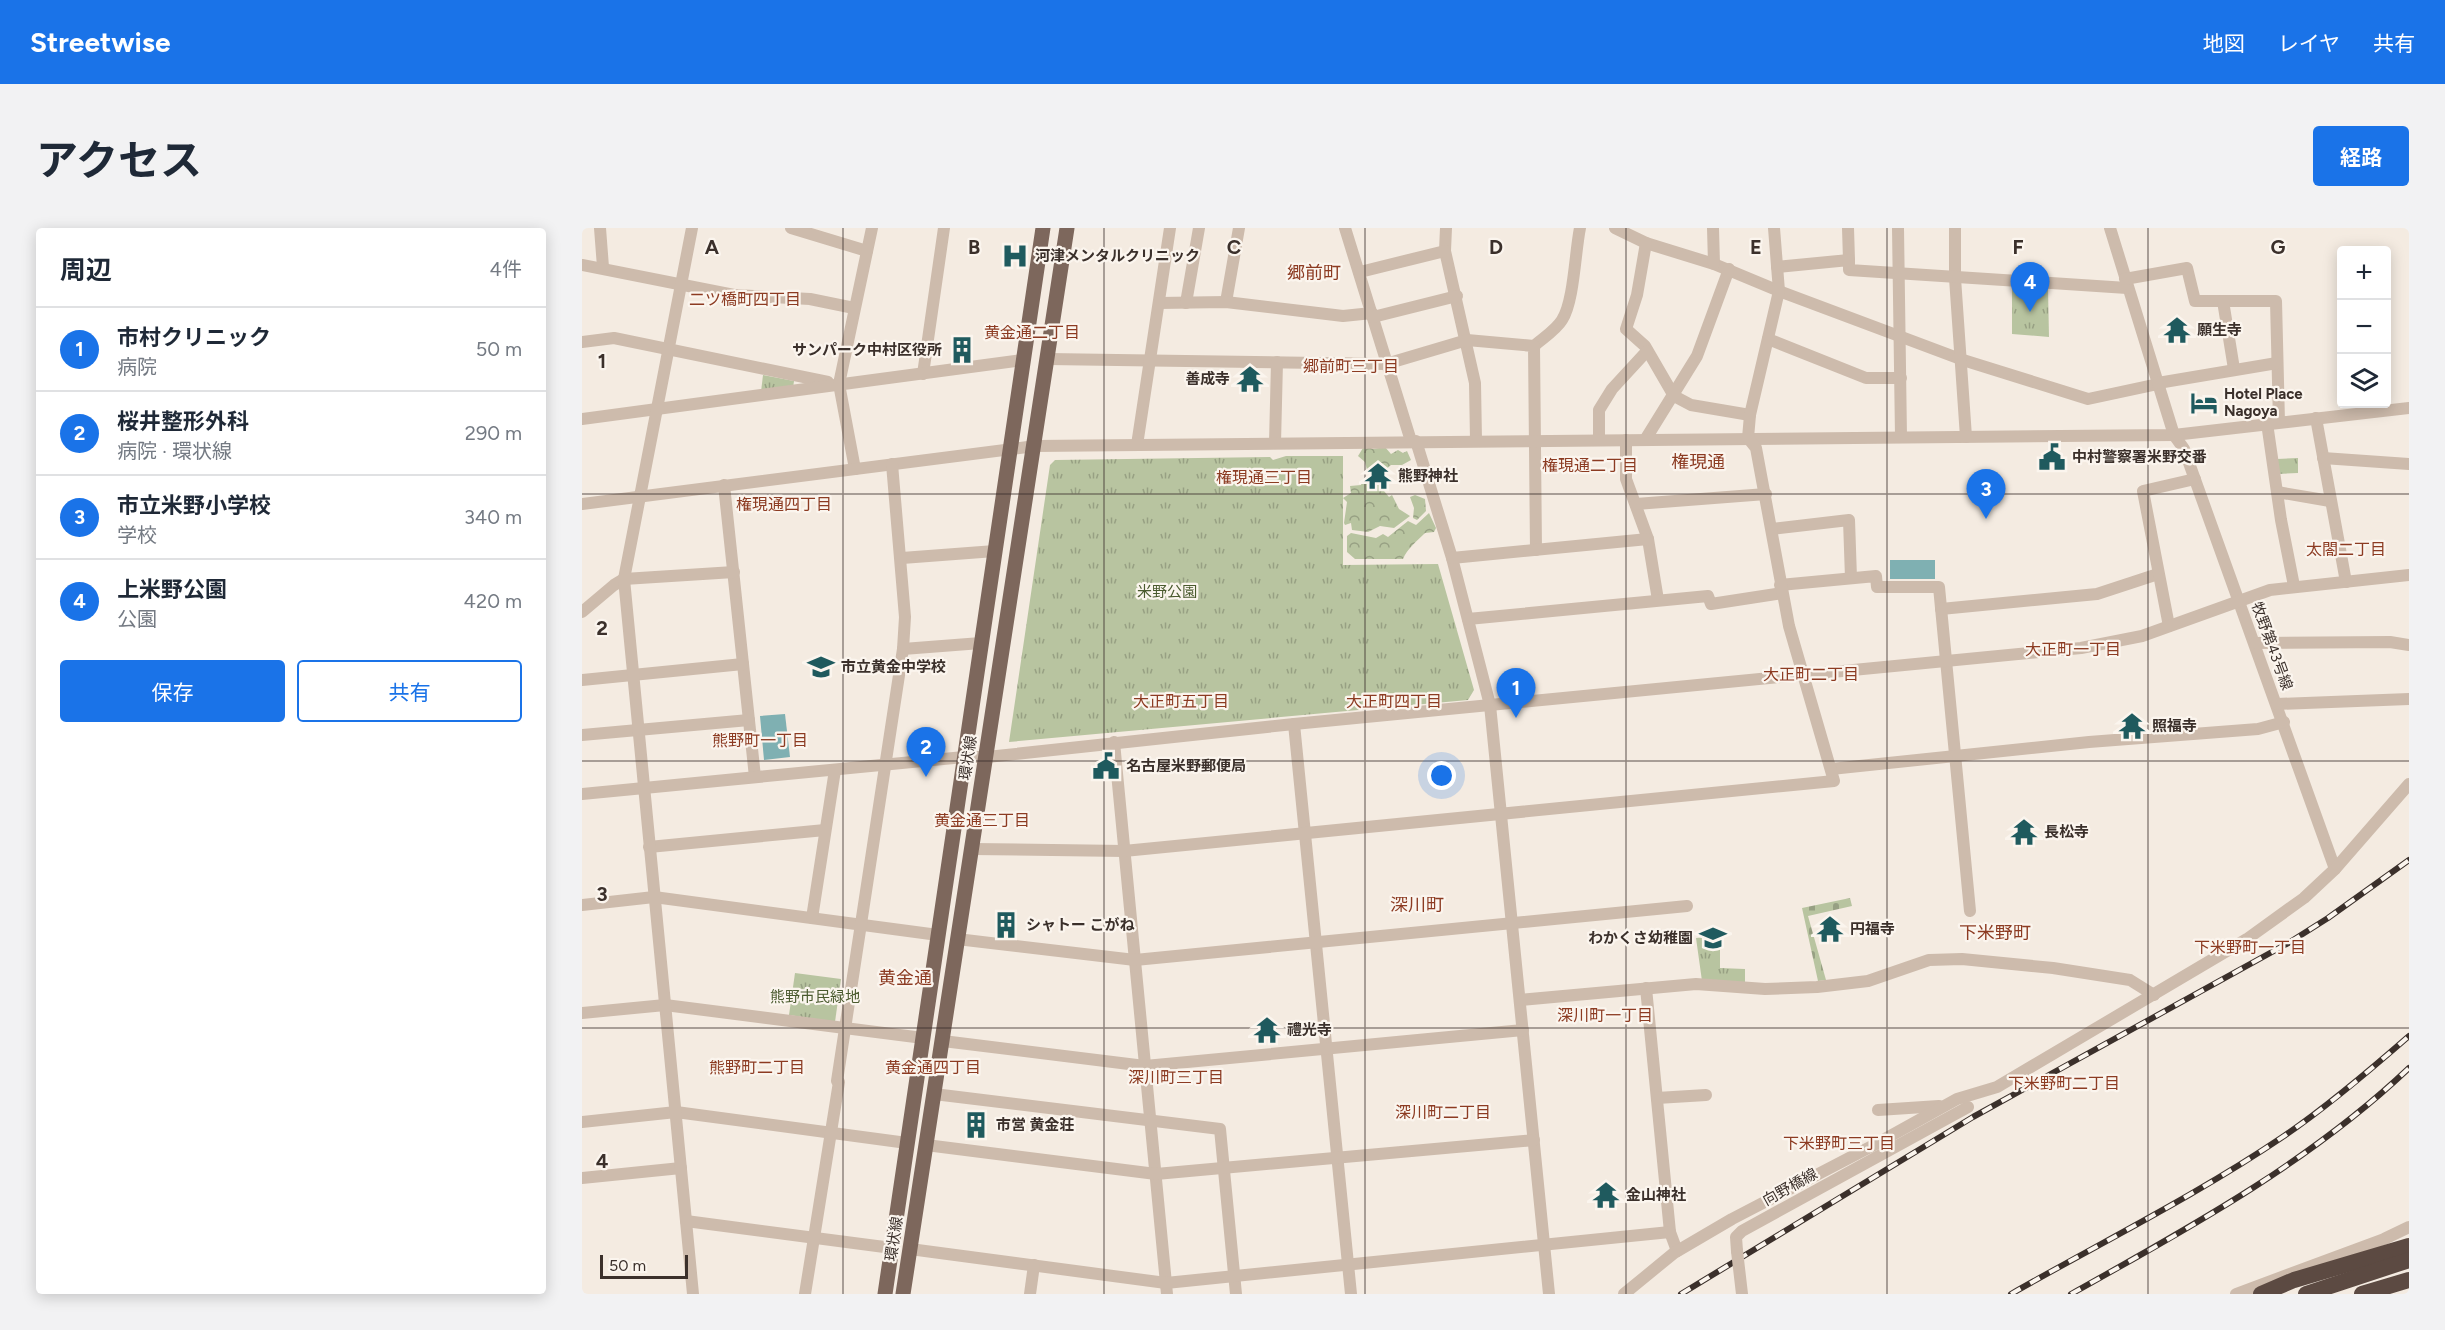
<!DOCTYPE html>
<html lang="ja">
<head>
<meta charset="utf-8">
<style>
	body { margin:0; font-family:Figtree,"Noto Sans JP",sans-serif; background:#f2f2f3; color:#1f2937 }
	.controls { position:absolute; right:18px; top:18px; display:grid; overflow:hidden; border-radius:6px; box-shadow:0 3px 15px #0003 }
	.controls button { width:54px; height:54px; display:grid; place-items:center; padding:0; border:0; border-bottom:2px solid #e0e1e3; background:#fff; color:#1f2937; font:30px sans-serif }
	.scale { position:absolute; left:18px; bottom:15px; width:88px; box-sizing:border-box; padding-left:6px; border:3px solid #3b302b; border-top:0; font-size:16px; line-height:21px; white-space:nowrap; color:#3b302b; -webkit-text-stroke:4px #fbf5ee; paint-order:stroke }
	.you { position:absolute; left:860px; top:548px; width:21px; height:21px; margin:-15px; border:4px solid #fff; border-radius:50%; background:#1a73e8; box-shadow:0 0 0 9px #1a73e833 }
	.badge { display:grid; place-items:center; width:39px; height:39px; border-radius:50%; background:#1a73e8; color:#fff; font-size:20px; font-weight:700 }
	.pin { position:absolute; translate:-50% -50px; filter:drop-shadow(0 2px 3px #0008) }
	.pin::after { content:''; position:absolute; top:32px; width:21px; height:18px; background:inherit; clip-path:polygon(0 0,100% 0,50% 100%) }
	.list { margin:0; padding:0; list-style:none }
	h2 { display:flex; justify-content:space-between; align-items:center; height:78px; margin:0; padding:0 24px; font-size:26px }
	h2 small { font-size:20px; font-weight:400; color:#747a83 }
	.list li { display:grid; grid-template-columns:39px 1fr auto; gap:18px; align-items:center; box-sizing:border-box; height:84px; padding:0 24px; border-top:2px solid #e0e1e3 }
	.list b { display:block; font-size:22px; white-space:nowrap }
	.list p { margin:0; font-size:20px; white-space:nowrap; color:#747a83 }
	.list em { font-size:20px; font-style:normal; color:#747a83 }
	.actions { display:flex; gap:12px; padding:18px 24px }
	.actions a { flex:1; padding:14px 0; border:2px solid #1a73e8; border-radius:6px; text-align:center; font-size:21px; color:#1a73e8 }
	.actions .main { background:#1a73e8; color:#fff }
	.icon { flex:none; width:33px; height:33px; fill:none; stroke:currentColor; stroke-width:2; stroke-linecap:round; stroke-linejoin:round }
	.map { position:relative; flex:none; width:1827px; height:1066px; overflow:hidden; border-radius:6px }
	header { display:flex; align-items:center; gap:36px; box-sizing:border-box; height:84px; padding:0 30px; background:#1a73e8; color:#fff }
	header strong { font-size:28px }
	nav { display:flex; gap:33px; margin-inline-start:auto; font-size:21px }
	.intro { display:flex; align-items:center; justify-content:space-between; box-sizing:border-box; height:144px; padding:0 36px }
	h1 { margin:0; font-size:42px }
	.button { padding:15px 27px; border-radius:6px; background:#1a73e8; color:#fff; font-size:21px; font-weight:700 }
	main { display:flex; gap:36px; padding:0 36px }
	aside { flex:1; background:#fff; border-radius:6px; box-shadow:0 3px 15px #0003 }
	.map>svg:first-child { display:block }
	.forest { fill:url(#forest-crowns) }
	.cemetery { fill:url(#cemetery-stones) }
	.park { fill:url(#park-tufts) }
	.water { fill:#7fb0b2 }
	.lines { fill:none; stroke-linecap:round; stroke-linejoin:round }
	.minor { stroke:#cdbbac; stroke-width:12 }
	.major { stroke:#7d675c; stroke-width:15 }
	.highway { stroke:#5c4a42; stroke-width:16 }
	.rail-casing { stroke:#3b302b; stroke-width:6 }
	.rail { stroke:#fbf5ee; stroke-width:4; stroke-dasharray:11; stroke-linecap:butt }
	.minor-bridge { stroke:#cdbbac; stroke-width:12 }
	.grid { fill:none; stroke:#3b302b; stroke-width:1.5; stroke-opacity:0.55 }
	.labels { text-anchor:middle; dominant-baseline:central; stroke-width:4.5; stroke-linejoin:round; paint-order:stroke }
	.poi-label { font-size:15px; font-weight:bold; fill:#3b302b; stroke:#fbf5ee; text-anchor:start }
	.park-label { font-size:15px; fill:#4a5a2e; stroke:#fbf5ee }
	.street-label { font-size:15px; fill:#3b302b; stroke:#fbf5ee }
	.neighbourhood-label { font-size:16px; fill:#8c3b22; stroke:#fbf5ee }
	.quarter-label { font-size:18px; fill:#8c3b22; stroke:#fbf5ee }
	.grid-label { font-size:20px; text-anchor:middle; font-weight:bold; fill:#3b302b; stroke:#fbf5ee; stroke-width:4.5; stroke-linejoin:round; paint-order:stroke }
</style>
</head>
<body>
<header>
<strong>Streetwise</strong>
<nav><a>地図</a><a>レイヤ</a><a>共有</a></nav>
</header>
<div class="intro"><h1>アクセス</h1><a class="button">経路</a></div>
<main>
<aside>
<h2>周辺<small>4件</small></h2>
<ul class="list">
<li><span class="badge">1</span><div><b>市村クリニック</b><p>病院</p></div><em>50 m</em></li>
<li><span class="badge">2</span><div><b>桜井整形外科</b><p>病院 · 環状線</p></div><em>290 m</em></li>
<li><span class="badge">3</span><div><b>市立米野小学校</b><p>学校</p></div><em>340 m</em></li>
<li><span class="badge">4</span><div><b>上米野公園</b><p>公園</p></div><em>420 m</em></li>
</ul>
<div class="actions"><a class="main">保存</a><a>共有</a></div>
</aside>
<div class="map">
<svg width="1827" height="1066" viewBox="0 0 1827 1066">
	<defs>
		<pattern id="forest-crowns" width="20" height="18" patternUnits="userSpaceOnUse" patternTransform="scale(1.5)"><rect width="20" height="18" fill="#b8c4a0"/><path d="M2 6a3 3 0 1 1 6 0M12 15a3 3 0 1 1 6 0" fill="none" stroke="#97a083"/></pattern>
		<pattern id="cemetery-stones" width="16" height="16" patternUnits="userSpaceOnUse" patternTransform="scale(1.5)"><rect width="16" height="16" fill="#b8c4a0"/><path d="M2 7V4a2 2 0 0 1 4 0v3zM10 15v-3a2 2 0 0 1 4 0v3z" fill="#97a083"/></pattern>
		<pattern id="park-tufts" width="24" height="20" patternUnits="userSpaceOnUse" patternTransform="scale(1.5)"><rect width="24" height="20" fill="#b8c4a0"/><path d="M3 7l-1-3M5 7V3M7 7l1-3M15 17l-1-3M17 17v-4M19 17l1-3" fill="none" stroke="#97a083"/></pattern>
	</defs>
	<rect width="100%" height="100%" fill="#f4ebe1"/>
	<g class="forest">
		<path d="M 787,219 L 791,221 L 803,219 L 809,226 L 816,222 L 821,225 L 825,223 L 829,232 L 820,237 L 809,237 L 802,243 L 786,246 L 783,234 L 776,228 L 781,220 Z"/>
		<path d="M 789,249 L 802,259 L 802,263 L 807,269 L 810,267 L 817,281 L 828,288 L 812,300 L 798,298 L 786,304 L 770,302 L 769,295 L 763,297 L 762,295 L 765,274 L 761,270 L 769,265 L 768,258 L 779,257 L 781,251 Z"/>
		<path d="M 833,267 L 843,271 L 844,283 L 835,292 L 831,290 L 832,280 L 828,269 Z"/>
		<path d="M 847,285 L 854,300 L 852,304 L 843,305 C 835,313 825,321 821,331 L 773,331 L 765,324 L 765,308 L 769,305 L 794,310 L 801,306 L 806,309 L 826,293 L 834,297 Z"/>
	</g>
	<path class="cemetery" d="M 1268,670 L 1270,678 L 1226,688 L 1244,752 L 1236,753 L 1220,680 Z"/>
	<g class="park">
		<path d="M 1430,60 L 1466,61 L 1467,109 L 1430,106 Z"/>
		<path d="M 181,147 L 212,153 L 211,160 L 179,164 Z"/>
		<path d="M 704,228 L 761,228 L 761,337 L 856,336 L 892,462 L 886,472 L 427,514 L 468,237 L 473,232 L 688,229 L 691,232 Z"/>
		<path d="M 1716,230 L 1716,245 L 1696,246 L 1695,231 Z"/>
		<path d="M 1138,708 L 1138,740 L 1163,741 L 1163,755 L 1120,753 L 1114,710 Z"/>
		<path d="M 213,745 L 259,751 L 253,794 L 207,787 Z"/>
	</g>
	<g class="water">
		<rect x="1308" y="332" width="45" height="19"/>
		<path d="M 203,486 L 208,529 L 182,532 L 178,488 Z"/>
	</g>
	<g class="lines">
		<g class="minor">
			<path d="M 18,0 L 21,39"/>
			<path d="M 209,0 L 285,23"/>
			<path d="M 763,0 L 829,213"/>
			<path d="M 864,0 L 863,23 L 893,155 L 894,212"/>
			<path d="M 1033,0 L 1064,15 L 1132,36 L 1197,63 L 1381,132 L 1506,171 L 1576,156"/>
			<path d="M 1131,0 L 1132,36"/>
			<path d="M 1266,0 L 1267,32"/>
			<path d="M 1316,0 L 1319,209"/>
			<path d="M 1373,0 L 1373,50 L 1384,209"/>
			<path d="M 1528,0 L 1592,207 L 1602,221 L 1753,641"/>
			<path d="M 1064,15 L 1055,67 L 1044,101 L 1063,118 L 1092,168 L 1109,177 L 1168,187"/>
			<path d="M 0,37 L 152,67 L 228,71 L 272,80"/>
			<path d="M 1195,39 L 1267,32 L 1267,42 L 1545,60"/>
			<path d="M 778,44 L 863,23"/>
			<path d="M 1543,51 L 1605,40 L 1613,73 L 1694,73 L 1697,194"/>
			<path d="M 1641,73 L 1652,141"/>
			<path d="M 644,74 L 657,0"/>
			<path d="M 577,75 L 644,74 L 761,88 L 790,85"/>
			<path d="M 604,75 L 617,0"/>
			<path d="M 791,89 L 875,68"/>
			<path d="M 1186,111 L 1284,150 L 1319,150"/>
			<path d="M 0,114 L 32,110 L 246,154"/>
			<path d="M 952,118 C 961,110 974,102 980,92 C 992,74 993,24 998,0"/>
			<path d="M 466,131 L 804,136 L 885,112 L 952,118 L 954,322"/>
			<path d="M 341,146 L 362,0"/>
			<path d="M 1576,155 L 1695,135"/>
			<path d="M 1734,190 L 1764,354"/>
			<path d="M 0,191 L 441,132"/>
			<path d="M 1685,195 L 1699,292 L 1712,358"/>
			<path d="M 1017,212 L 1017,182 L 1030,161 L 1065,123"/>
			<path d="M 1044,212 L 1044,251 L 1066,311 L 1076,372"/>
			<path d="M 1063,212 L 1115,128 L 1147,41"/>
			<path d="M 834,213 L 870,330 L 908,477 L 967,1066"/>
			<path d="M 693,215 L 695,134"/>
			<path d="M 555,217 L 588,0"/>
			<path d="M 1741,230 L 1827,236"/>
			<path d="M 273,241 L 257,156 L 290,0"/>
			<path d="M 142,257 L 173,549"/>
			<path d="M 1695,264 L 1748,273"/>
			<path d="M 0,276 L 453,218 L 1592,207 L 1827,180"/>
			<path d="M 1054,276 L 1184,266"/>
			<path d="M 1190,301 L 1267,292 L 1269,350"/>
			<path d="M 320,330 L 413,323"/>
			<path d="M 870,330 L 1066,311"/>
			<path d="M 1198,357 L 1294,348 L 1295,359 L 1357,359 L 1388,683"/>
			<path d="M 1359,381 L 1515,366 L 1576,346"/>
			<path d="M 0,384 L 32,357 L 42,351 L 152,344"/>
			<path d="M 886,391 L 1126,368 L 1129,376 L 1200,365"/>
			<path d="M 1587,398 L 1561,263 L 1613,251"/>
			<path d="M 1673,415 L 1808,414 L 1827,417"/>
			<path d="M 321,421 L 399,415"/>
			<path d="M 0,452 L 161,436"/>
			<path d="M 1695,476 L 1827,471"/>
			<path d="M 712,496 L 769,1066"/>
			<path d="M 0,507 L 167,492"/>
			<path d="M 532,514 L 585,1066"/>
			<path d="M 1249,541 L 1507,514 L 1676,501 L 1702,494"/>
			<path d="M 0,566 L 382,529 L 405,529 L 712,496 L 1499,420 L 1560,408 L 1688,362 L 1827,347"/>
			<path d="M 67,619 L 243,602"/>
			<path d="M 390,621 L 542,623 L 1252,553 L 1207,398 L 1174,220 L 1166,210 L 1168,187 L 1197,63 L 1192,0"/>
			<path d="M 0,677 L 72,669 L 356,707"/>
			<path d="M 230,690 L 253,542"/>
			<path d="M 375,711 L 553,732 L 1105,678"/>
			<path d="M 1064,760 L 1088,1004 L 1095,1023"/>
			<path d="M 938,772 L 1114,756 L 1183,761 L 1235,759 L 1286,753 L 1347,732 L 1380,731 L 1471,740 L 1548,752 L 1572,767"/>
			<path d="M 0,785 L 83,777 L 341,810"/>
			<path d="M 361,813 L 563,838 L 941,802"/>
			<path d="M 255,853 L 321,421 L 323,389 L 310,236"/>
			<path d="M 352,866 L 638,901 L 654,1066"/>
			<path d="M 1075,870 L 1124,867"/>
			<path d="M 1296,882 L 1357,878"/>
			<path d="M 0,894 L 94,884 L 325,915"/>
			<path d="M 344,917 L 574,946 L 952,912"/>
			<path d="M 0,950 L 99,940"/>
			<path d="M 104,993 L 42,351 L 110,0"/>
			<path d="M 328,1021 L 584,1055 L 1088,1004"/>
			<path d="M 1155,1023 L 1154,1009 L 1160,1003 L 1386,879"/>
			<path d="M 111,1066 L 104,993 L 310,1020"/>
			<path d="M 223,1066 L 257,854"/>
			<path d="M 448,1066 L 452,1037"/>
			<path d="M 1042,1066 L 1092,1025 L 1150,991 L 1292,917 L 1375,871 L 1415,859 L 1665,711 L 1722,670 L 1753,641 L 1827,556"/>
			<path d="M 1654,1066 L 1802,1011 L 1827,999"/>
		</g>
		<g class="major">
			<path d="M 303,1066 L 461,0"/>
			<path d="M 321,1066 L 485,0"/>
		</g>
		<g class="highway">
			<path d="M 1679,1066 L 1712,1052 L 1827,1018"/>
			<path d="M 1724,1066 L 1827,1032"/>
			<path d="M 1780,1066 L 1827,1052"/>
		</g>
		<defs>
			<g id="rail">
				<path d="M 1099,1066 L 1391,889 L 1708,714 L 1746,690 L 1827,632"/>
				<path d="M 1429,1066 C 1520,1014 1615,967 1702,908 C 1746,878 1787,843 1827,808"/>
				<path d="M 1489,1066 C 1607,1000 1728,934 1827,840"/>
			</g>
		</defs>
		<use href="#rail" class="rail-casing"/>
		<use href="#rail" class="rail"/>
		<path class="minor-bridge" d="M 1155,1023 L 1160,1066"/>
	</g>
	<path class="grid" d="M 261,0 L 261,1066M 522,0 L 522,1066M 783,0 L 783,1066M 1044,0 L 1044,1066M 1305,0 L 1305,1066M 1566,0 L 1566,1066M 0,266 L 1827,266M 0,533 L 1827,533M 0,800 L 1827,800"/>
	<defs>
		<symbol id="hospital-bare" viewBox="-9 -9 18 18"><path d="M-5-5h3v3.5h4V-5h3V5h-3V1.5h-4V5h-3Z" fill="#1f5a5e" stroke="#fbf5ee" stroke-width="2.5" paint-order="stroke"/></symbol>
		<symbol id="temple-bare" viewBox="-9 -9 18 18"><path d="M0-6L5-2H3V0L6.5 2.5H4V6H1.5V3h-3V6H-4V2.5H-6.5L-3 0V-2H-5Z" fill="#1f5a5e" stroke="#fbf5ee" stroke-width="2.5" paint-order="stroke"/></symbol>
		<symbol id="building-bare" viewBox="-9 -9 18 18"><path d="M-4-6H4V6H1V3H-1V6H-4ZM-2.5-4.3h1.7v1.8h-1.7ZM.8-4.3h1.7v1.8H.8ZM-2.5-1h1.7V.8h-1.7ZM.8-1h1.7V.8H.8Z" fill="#1f5a5e" stroke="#fbf5ee" stroke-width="2.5" paint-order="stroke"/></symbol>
		<symbol id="hotel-bare" viewBox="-9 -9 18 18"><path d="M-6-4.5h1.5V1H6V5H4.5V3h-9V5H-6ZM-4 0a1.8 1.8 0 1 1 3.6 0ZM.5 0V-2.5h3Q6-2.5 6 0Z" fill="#1f5a5e" stroke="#fbf5ee" stroke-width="2.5" paint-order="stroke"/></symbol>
		<symbol id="civic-bare" viewBox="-9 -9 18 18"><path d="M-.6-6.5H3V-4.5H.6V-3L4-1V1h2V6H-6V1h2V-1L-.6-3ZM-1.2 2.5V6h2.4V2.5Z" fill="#1f5a5e" stroke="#fbf5ee" stroke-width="2.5" paint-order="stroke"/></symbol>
		<symbol id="school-bare" viewBox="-9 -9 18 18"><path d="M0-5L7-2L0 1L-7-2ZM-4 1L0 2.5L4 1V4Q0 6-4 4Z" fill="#1f5a5e" stroke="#fbf5ee" stroke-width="2.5" paint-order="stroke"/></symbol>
	</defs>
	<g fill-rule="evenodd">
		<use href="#hospital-bare" x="414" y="9" width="38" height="38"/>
		<use href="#temple-bare" x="1576" y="83" width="38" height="38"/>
		<use href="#building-bare" x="361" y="103" width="38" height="38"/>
		<use href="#temple-bare" x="649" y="132" width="38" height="38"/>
		<use href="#hotel-bare" x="1603" y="156" width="38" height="38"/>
		<use href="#civic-bare" x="1451" y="210" width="38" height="38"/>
		<use href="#temple-bare" x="777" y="229" width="38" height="38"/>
		<use href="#school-bare" x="220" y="420" width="38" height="38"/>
		<use href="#temple-bare" x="1531" y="479" width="38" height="38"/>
		<use href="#civic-bare" x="505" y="519" width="38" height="38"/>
		<use href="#temple-bare" x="1423" y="585" width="38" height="38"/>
		<use href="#building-bare" x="405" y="678" width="38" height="38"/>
		<use href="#temple-bare" x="1229" y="682" width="38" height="38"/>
		<use href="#school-bare" x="1112" y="691" width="38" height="38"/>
		<use href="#temple-bare" x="666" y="783" width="38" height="38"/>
		<use href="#building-bare" x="375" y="878" width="38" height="38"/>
		<use href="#temple-bare" x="1005" y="948" width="38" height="38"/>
	</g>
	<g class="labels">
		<g class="poi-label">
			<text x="453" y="28">河津メンタルクリニック</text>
			<text x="1615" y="102">願生寺</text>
			<text x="360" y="122" text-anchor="end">サンパーク中村区役所</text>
			<text x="648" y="151" text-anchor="end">善成寺</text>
			<text x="1642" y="166">Hotel Place<tspan x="1642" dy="17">Nagoya</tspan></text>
			<text x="1490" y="229">中村警察署米野交番</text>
			<text x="816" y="248">熊野神社</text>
			<text x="259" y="439">市立黄金中学校</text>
			<text x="1570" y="498">照福寺</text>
			<text x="544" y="538">名古屋米野郵便局</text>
			<text x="1462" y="604">長松寺</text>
			<text x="444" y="697">シャトー こがね</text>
			<text x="1268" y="701">円福寺</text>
			<text x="1111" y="710" text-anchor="end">わかくさ幼稚園</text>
			<text x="705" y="802">禮光寺</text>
			<text x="414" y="897">市営 黄金荘</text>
			<text x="1044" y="967">金山神社</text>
		</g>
		<g class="park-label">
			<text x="585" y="364">米野公園</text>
			<text x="233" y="769">熊野市民緑地</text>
		</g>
		<g class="street-label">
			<text transform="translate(1690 418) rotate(70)">牧野第43号線</text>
			<text transform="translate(386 530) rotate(-81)">環状線</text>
			<text transform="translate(1208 959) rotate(-29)">向野橋線</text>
			<text transform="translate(312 1011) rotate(-81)">環状線</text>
		</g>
		<g class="neighbourhood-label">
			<text x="163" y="71">二ツ橋町四丁目</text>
			<text x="450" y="104">黄金通二丁目</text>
			<text x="769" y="138">郷前町三丁目</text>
			<text x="1008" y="237">権現通二丁目</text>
			<text x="682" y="249">権現通三丁目</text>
			<text x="202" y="276">権現通四丁目</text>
			<text x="1764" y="321">太閤二丁目</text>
			<text x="1491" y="421">大正町一丁目</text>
			<text x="1229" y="446">大正町二丁目</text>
			<text x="599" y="473">大正町五丁目</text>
			<text x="812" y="473">大正町四丁目</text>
			<text x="178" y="512">熊野町一丁目</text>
			<text x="400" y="592">黄金通三丁目</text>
			<text x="1668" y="719">下米野町一丁目</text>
			<text x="1023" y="787">深川町一丁目</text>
			<text x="175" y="839">熊野町二丁目</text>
			<text x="351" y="839">黄金通四丁目</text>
			<text x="594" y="849">深川町三丁目</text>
			<text x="1482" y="855">下米野町二丁目</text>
			<text x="861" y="884">深川町二丁目</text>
			<text x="1257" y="915">下米野町三丁目</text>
		</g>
		<g class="quarter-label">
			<text x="732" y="45">郷前町</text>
			<text x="1116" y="234">権現通</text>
			<text x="835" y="677">深川町</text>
			<text x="1413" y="705">下米野町</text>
			<text x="323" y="750">黄金通</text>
		</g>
	</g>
	<g class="grid-label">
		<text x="130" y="26">A</text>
		<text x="392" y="26">B</text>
		<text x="652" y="26">C</text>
		<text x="914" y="26">D</text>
		<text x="1174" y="26">E</text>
		<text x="1436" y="26">F</text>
		<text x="1696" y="26">G</text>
		<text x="20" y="140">1</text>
		<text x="20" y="407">2</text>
		<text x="20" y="673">3</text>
		<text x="20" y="940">4</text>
	</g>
</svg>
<div class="controls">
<button>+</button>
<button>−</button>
<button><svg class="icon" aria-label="layers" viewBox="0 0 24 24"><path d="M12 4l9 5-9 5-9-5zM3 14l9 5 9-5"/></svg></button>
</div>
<div class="scale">50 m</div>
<div class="you"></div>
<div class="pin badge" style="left:934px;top:490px">1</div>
<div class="pin badge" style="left:344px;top:549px">2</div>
<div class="pin badge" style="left:1404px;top:291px">3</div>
<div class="pin badge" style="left:1448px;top:84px">4</div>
</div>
</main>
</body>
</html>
